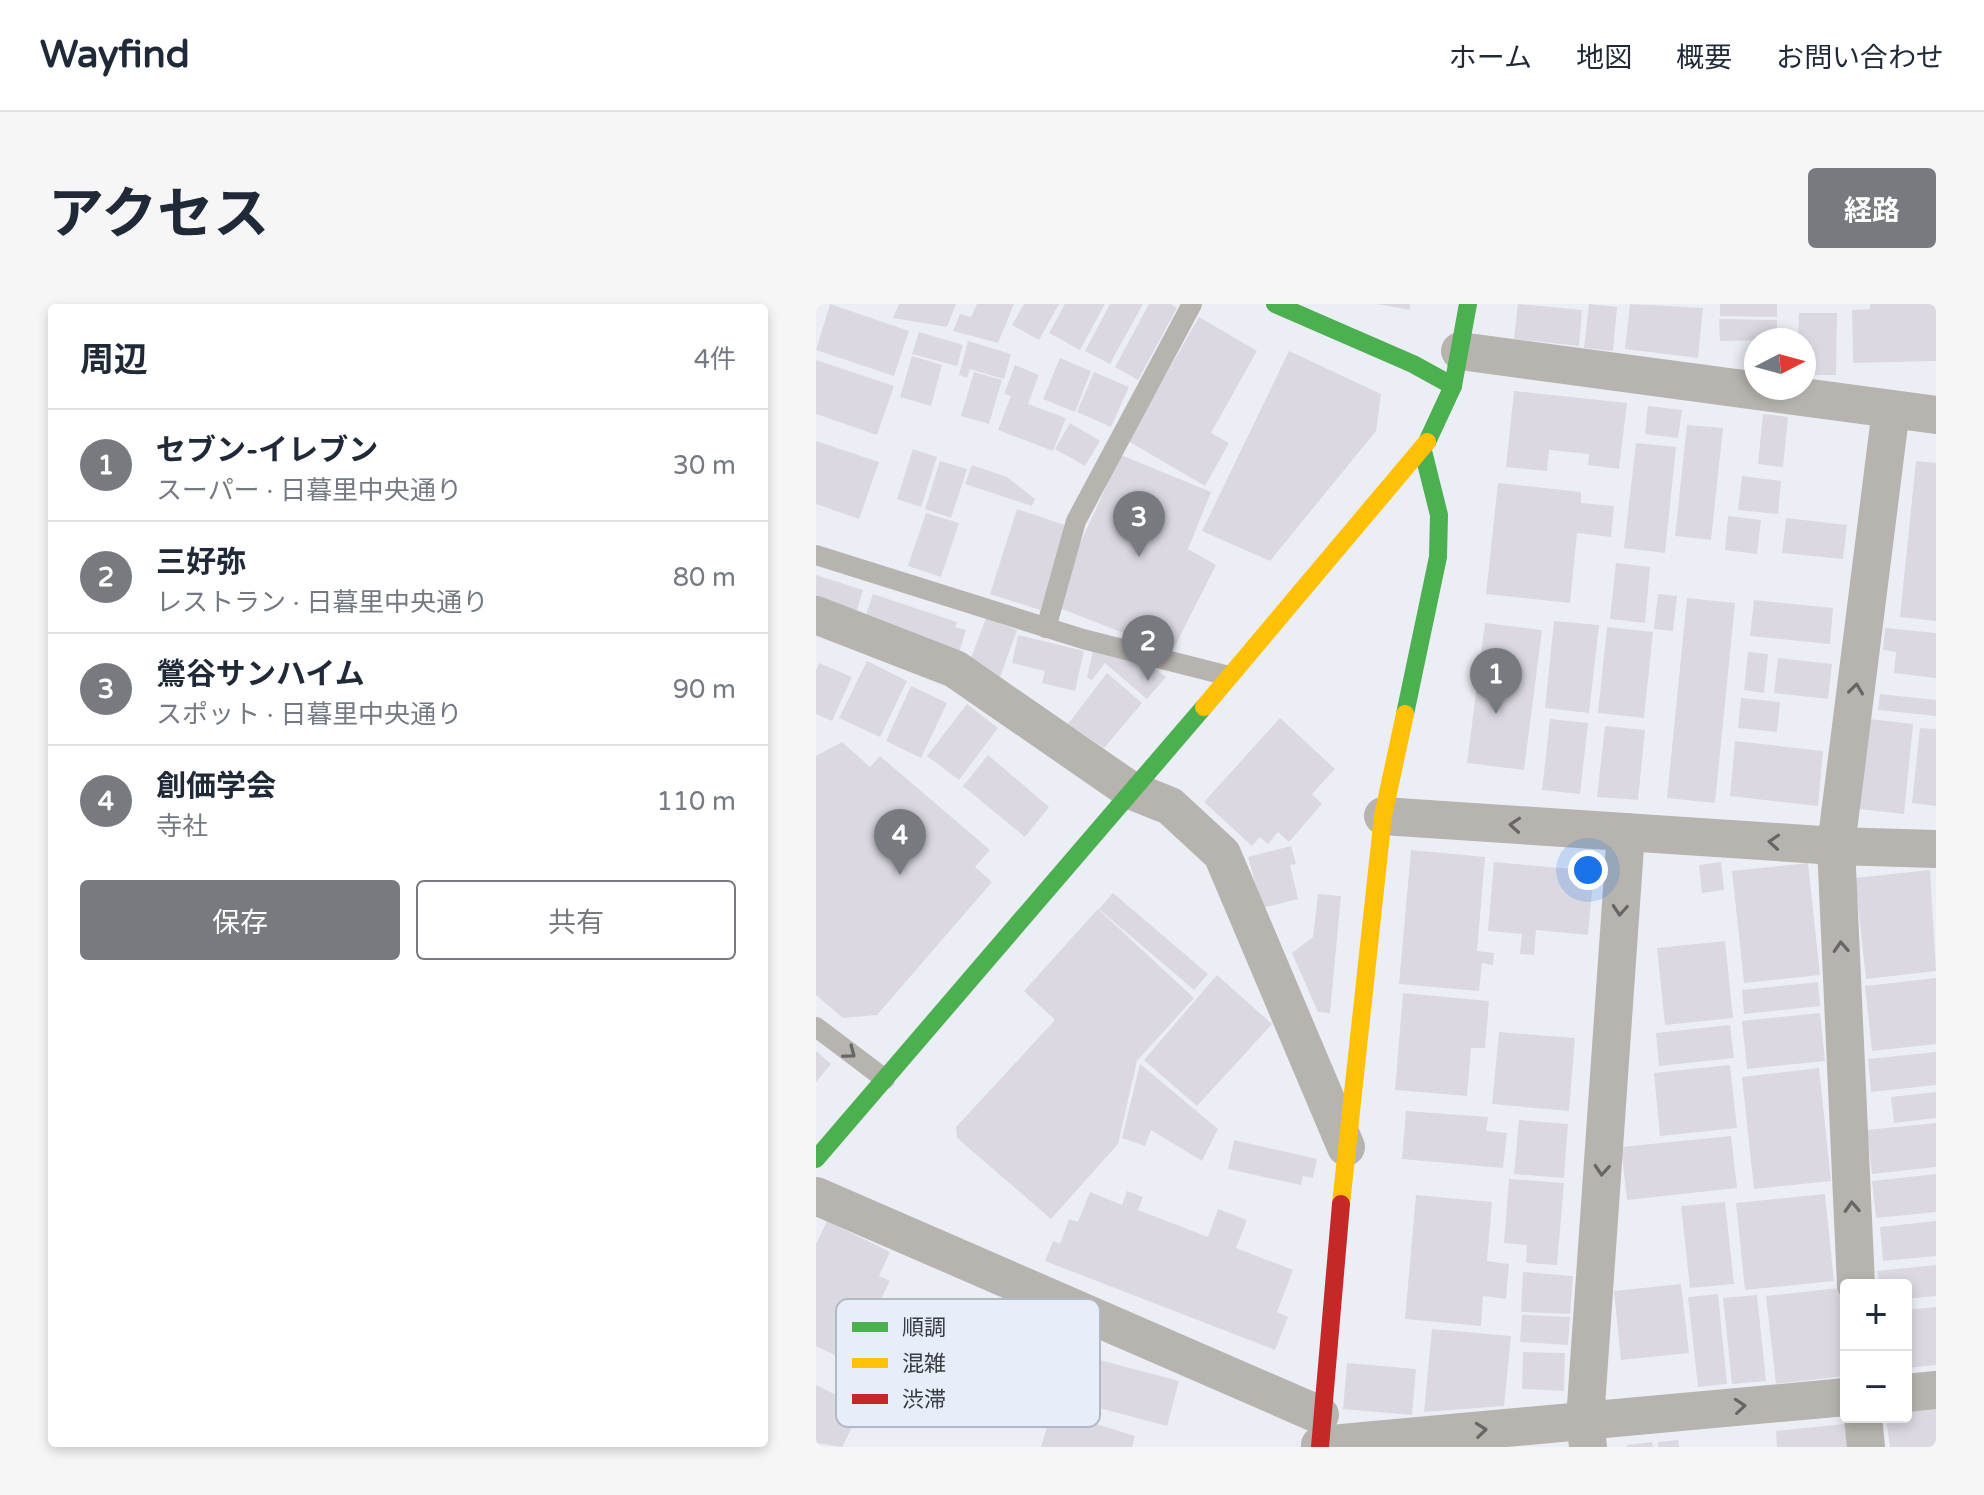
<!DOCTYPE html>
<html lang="ja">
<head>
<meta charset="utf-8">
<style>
	body { margin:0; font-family:"Varela Round","Noto Sans JP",sans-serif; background:#f6f6f7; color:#1f2937 }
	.controls { position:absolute; right:24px; bottom:24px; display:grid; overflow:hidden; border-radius:8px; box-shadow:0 4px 12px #0003 }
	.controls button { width:72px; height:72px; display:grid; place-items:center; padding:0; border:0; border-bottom:2px solid #e0e1e3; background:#fff; color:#1f2937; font:40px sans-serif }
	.compass { position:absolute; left:928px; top:24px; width:72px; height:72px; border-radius:50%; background:#fff; box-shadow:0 4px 12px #0003; rotate:84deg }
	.you { position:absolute; left:772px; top:566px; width:28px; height:28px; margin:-20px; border:6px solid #fff; border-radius:50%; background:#1a73e8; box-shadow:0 0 0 12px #1a73e833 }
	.badge { display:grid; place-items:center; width:52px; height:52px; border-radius:50%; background:#777b7f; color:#fff; font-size:26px; font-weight:700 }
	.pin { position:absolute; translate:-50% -66px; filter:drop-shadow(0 2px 4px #0008) }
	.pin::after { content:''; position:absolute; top:42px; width:28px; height:24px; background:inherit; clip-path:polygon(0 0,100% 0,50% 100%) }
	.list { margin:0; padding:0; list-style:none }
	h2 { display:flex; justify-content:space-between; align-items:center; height:104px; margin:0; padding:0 32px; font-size:34px }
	h2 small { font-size:26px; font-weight:400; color:#747a83 }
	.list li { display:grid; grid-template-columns:52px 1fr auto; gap:24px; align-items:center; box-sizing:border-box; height:112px; padding:0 32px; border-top:2px solid #e0e1e3 }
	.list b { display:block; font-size:30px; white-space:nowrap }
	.list p { margin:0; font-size:26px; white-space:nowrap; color:#747a83 }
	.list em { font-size:26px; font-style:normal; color:#747a83 }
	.actions { display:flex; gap:16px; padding:24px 32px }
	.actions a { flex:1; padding:18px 0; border:2px solid #777b7f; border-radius:8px; text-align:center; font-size:28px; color:#777b7f }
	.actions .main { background:#777b7f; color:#fff }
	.map { position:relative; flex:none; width:1120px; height:1143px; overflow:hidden; border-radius:8px }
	header { display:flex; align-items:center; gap:48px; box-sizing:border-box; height:112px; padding:0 40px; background:#fff; border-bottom:2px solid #e0e1e3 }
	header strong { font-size:38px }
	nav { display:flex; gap:44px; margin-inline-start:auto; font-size:28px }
	.intro { display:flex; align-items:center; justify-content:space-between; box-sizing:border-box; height:192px; padding:0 48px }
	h1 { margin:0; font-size:56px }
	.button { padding:20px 36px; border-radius:8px; background:#777b7f; color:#fff; font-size:28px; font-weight:700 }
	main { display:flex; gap:48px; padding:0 48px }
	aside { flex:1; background:#fff; border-radius:8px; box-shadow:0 4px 12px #0003 }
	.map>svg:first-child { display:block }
	.building { fill:#dbd8e2 }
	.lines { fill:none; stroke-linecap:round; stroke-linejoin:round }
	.lane { stroke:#b7b3ae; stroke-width:20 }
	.street { stroke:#b7b3ae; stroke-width:38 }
	.fast { stroke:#4caf50; stroke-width:18 }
	.slow { stroke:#ffc107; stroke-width:18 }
	.jam { stroke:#c62828; stroke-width:18 }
	.oneway { stroke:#656666 }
	.key { fill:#e7eef9; stroke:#b3b9c2; stroke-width:2 }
	.key-label { font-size:22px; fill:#393c40 }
</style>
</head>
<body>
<header>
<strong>Wayfind</strong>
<nav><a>ホーム</a><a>地図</a><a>概要</a><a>お問い合わせ</a></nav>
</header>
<div class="intro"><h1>アクセス</h1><a class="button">経路</a></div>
<main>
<aside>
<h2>周辺<small>4件</small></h2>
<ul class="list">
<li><span class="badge">1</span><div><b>セブン-イレブン</b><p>スーパー · 日暮里中央通り</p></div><em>30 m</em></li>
<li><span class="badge">2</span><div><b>三好弥</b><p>レストラン · 日暮里中央通り</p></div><em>80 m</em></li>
<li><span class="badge">3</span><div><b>鶯谷サンハイム</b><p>スポット · 日暮里中央通り</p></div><em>90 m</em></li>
<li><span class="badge">4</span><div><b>創価学会</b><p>寺社</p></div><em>110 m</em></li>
</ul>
<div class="actions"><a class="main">保存</a><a>共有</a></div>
</aside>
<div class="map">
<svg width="1120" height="1143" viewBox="0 0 1120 1143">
	<rect width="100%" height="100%" fill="#ebeff5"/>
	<g class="building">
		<path d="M 14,0 L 93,27 L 78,72 L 0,46 Z"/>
		<path d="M 83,0 L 140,0 L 131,23 L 77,14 Z"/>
		<path d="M 161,0 L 198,0 L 182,39 L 137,27 L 144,10 L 155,13 Z"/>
		<path d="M 208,0 L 243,0 L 223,36 L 196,21 Z"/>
		<path d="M 249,0 L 289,0 L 264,46 L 233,29 Z"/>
		<path d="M 294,0 L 327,0 L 294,60 L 269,47 Z"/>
		<path d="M 333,0 L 355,0 L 361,4 L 322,76 L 299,63 Z"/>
		<path d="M 561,0 L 594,0 L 594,6 Z"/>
		<path d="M 702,0 L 766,6 L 763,42 L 698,35 Z"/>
		<path d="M 773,0 L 801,3 L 797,47 L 768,44 Z"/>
		<path d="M 814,0 L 887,4 L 882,54 L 809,45 Z"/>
		<path d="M 904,0 L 961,0 L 961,13 L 904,12 Z"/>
		<path d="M 1054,0 L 1120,0 L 1120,57 L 1037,59 L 1036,6 L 1054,5 Z"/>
		<path d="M 983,9 L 1021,9 L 1020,71 L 988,71 L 988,36 L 982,36 Z"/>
		<path d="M 383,13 L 441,47 L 395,129 L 413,139 L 389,182 L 312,137 Z"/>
		<path d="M 903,15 L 961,16 L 961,36 L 904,37 Z"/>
		<path d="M 103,28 L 147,41 L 141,62 L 96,50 Z"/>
		<path d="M 152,37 L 195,50 L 188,75 L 154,65 L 151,74 L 143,71 Z"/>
		<path d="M 473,47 L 565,90 L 560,127 L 454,257 L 386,227 Z"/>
		<path d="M 96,52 L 126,61 L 115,102 L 84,93 Z"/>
		<path d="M 244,54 L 275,67 L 259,108 L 227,95 Z"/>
		<path d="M 0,56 L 78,82 L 61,131 L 0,110 Z"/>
		<path d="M 199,61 L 223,71 L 212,100 L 250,114 L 237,147 L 182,126 L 195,92 L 188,90 Z"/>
		<path d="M 158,68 L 186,76 L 173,120 L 145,112 Z"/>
		<path d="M 278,68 L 313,83 L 295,123 L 261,108 Z"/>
		<path d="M 698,87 L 811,99 L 803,165 L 772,161 L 773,150 L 733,146 L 731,167 L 690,163 Z"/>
		<path d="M 832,102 L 866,106 L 862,134 L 829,130 Z"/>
		<path d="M 947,110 L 972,113 L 967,163 L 942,160 Z"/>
		<path d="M 254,119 L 284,137 L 269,162 L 239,145 Z"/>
		<path d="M 871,121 L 907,124 L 895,236 L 859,232 Z"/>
		<path d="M 0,137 L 63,158 L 43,215 L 0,200 Z"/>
		<path d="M 820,139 L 860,143 L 849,249 L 808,244 Z"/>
		<path d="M 97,145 L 121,153 L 105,203 L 81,195 Z"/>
		<path d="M 305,151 L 395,188 L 372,245 L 400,261 L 356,348 L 241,303 L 261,246 Z"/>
		<path d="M 124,157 L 151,165 L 135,214 L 109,205 Z"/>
		<path d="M 1100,157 L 1120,159 L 1120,317 L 1084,313 Z"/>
		<path d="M 156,161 L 191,173 L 219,195 L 216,202 L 149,180 Z"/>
		<path d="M 926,172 L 965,177 L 962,210 L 922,206 Z"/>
		<path d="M 682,179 L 765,188 L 765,199 L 798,202 L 795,233 L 761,229 L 754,299 L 670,290 Z"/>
		<path d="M 201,205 L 252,222 L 224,306 L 174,290 Z"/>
		<path d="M 110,209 L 143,219 L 125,273 L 92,262 Z"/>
		<path d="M 912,212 L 945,216 L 941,250 L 909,246 Z"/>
		<path d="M 970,214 L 1031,221 L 1027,255 L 966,249 Z"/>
		<path d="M 800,259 L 834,263 L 829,319 L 794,315 Z"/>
		<path d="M 0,271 L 47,286 L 40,310 L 0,293 Z"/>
		<path d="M 57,290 L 141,318 L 139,323 L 150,326 L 142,351 L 49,314 Z"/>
		<path d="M 842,290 L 861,292 L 857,327 L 838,325 Z"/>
		<path d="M 871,294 L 919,299 L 899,499 L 851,494 Z"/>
		<path d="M 938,296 L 1017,304 L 1014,340 L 934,332 Z"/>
		<path d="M 170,314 L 201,326 L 182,379 L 152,362 Z"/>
		<path d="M 738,317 L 783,321 L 773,409 L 729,404 Z"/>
		<path d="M 669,319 L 726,326 L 708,466 L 651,459 Z"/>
		<path d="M 791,323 L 837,328 L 828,414 L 782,409 Z"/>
		<path d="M 1069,324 L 1120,329 L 1120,374 L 1078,369 L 1080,348 L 1067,346 Z"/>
		<path d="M 202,331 L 268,347 L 259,387 L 226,379 L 229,367 L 196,359 Z"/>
		<path d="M 278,342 L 327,355 L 350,373 L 331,395 L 289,359 L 276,376 L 271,374 Z"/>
		<path d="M 932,348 L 952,350 L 948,389 L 928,386 Z"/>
		<path d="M 962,354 L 1016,360 L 1012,395 L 958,389 Z"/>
		<path d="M 51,357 L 91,377 L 64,433 L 23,414 Z"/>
		<path d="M 3,359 L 36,373 L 16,417 L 0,410 L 0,366 Z"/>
		<path d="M 291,369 L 326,399 L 288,444 L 252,420 Z"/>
		<path d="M 95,382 L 131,399 L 105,454 L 70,437 Z"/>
		<path d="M 1064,390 L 1120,396 L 1120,412 L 1062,406 Z"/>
		<path d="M 925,394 L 964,398 L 961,428 L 922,424 Z"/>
		<path d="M 151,400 L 182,424 L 143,476 L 111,452 Z"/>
		<path d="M 464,414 L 519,465 L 496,490 L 506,500 L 473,538 L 462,528 L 452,540 L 444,533 L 436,542 L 388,498 Z"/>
		<path d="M 734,415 L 772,419 L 764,490 L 726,486 Z"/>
		<path d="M 1053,415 L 1097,420 L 1088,510 L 1043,505 Z"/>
		<path d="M 789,422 L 829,426 L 822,496 L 781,493 Z"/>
		<path d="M 1104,424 L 1120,425 L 1120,502 L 1096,499 Z"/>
		<path d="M 919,437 L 1007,447 L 1002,502 L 914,492 Z"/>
		<path d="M 26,438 L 54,463 L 64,452 L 174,546 L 159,563 L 176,578 L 61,711 L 27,714 L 0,691 L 0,452 Z"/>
		<path d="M 172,451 L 233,503 L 209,533 L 147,482 Z"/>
		<path d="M 475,542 L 480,560 L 474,561 L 482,595 L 446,604 L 432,553 Z"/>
		<path d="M 595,546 L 669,553 L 661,647 L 678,649 L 677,661 L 666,659 L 663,687 L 583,680 Z"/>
		<path d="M 678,558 L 778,567 L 772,631 L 720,626 L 718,651 L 704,650 L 706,630 L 672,627 Z"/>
		<path d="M 905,558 L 908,586 L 886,589 L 883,561 Z"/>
		<path d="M 992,559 L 1004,671 L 928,679 L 916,567 Z"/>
		<path d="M 1114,566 L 1120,667 L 1050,675 L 1039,574 Z"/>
		<path d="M 297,589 L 392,670 L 378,686 L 283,605 Z"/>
		<path d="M 502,590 L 525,592 L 514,709 L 502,708 L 476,649 L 497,633 Z"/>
		<path d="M 282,605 L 378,694 L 321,757 L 302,840 L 235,915 L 141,834 L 140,823 L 239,716 L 208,687 Z"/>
		<path d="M 909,637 L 917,714 L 849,721 L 841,644 Z"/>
		<path d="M 401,671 L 456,720 L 381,802 L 328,756 Z"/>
		<path d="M 1120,674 L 1120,740 L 1056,747 L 1049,682 Z"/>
		<path d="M 1002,678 L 1004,702 L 928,710 L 926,686 Z"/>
		<path d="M 587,689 L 673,697 L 669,744 L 655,744 L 651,792 L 579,786 Z"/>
		<path d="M 1004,709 L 1009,757 L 931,765 L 926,717 Z"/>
		<path d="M 914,721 L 918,754 L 843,762 L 840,729 Z"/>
		<path d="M 683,728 L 759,734 L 753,807 L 676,800 Z"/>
		<path d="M 0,747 L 15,760 L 0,778 Z"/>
		<path d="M 1120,748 L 1120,781 L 1055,788 L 1052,755 Z"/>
		<path d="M 324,760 L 402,825 L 386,857 L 335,826 L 329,842 L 306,834 Z"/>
		<path d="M 914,761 L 921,824 L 844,832 L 838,769 Z"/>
		<path d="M 1003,764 L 1015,877 L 938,885 L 926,773 Z"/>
		<path d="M 1120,788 L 1120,814 L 1078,819 L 1075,793 Z"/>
		<path d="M 590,807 L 672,813 L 670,827 L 691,829 L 687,864 L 586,855 Z"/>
		<path d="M 703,816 L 752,820 L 748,874 L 698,870 Z"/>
		<path d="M 1120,819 L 1120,863 L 1056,870 L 1051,826 Z"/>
		<path d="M 915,832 L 921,884 L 811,896 L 805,843 Z"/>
		<path d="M 418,836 L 501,855 L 497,874 L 487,872 L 485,881 L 412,865 Z"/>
		<path d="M 1120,870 L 1120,908 L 1060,914 L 1056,877 Z"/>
		<path d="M 693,875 L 748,879 L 741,961 L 710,959 L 711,941 L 688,939 Z"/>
		<path d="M 311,887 L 327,893 L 322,906 L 392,933 L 402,905 L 431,916 L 420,944 L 477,966 L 461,1008 L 472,1013 L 459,1046 L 229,957 L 237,937 L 244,940 L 253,915 L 262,918 L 274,888 L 306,901 Z"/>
		<path d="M 1009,890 L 1018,977 L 929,986 L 920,899 Z"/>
		<path d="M 600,891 L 676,898 L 671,957 L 693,960 L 690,995 L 667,992 L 665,1022 L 589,1015 Z"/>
		<path d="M 909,898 L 918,980 L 874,984 L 865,902 Z"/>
		<path d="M 11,917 L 74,948 L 63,972 L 74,977 L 61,1003 L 82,1014 L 67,1045 L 35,1029 L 23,1053 L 0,1042 L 0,940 Z"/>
		<path d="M 1120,917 L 1120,952 L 1067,957 L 1064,923 Z"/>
		<path d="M 1120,961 L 1120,992 L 1090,995 L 1090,981 L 1063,981 L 1061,967 Z"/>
		<path d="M 707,968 L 757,972 L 754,1010 L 705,1008 Z"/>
		<path d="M 865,980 L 873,1049 L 805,1056 L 798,987 Z"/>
		<path d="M 1023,984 L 1030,1072 L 960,1080 L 950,992 Z"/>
		<path d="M 902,990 L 911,1080 L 882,1083 L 872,993 Z"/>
		<path d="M 941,991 L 950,1077 L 916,1080 L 907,994 Z"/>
		<path d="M 1120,1003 L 1120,1061 L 1090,1064 L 1090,1006 Z"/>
		<path d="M 706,1011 L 754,1013 L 752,1041 L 704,1038 Z"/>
		<path d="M 616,1025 L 695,1032 L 688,1102 L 608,1108 Z"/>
		<path d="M 231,1042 L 363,1077 L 351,1122 L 219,1087 Z"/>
		<path d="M 707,1048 L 749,1049 L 748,1087 L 706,1085 Z"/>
		<path d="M 531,1059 L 600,1065 L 596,1111 L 527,1105 Z"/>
		<path d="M 0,1081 L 46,1104 L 26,1143 L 0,1139 Z"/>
		<path d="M 1120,1103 L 1120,1143 L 1074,1143 L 1070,1113 L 1090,1113 L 1090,1107 Z"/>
		<path d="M 236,1106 L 319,1132 L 316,1143 L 225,1143 Z"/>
		<path d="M 1029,1120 L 1032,1143 L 961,1143 L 960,1127 Z"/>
		<path d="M 862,1136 L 863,1143 L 842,1143 L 842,1138 Z"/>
		<path d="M 836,1138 L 837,1143 L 811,1143 L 811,1141 Z"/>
	</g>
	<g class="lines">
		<g class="lane">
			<path d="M 0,251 L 267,335 L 413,372"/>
			<path d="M 230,324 L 260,217 L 376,0"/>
			<path d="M 0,723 L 69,775"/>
		</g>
		<g class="street">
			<path d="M 644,47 L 1120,111"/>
			<path d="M 0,311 L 139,365 L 314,486 L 354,502 L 406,550 L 530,843"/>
			<path d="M 567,512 L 1020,542 L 1120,545"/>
			<path d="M 0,892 L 504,1111"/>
			<path d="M 1040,981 L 1020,542 L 1075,105"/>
			<path d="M 1090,1089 L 1120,1086"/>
			<path d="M 1047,1113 L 1050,1143"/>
			<path d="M 504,1141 L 1030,1093"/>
			<path d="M 772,1143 L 769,1116 L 810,528"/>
		</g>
		<g class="fast">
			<path d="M 459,0 L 597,60 L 637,82"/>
			<path d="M 611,138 L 637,82 L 652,0"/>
			<path d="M 589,410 L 622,253 L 623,211 L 607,147"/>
			<path d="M 0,855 L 388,403"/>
		</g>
		<g class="slow">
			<path d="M 388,403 L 611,138"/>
			<path d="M 525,900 L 567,512 L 589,410"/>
		</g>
		<path class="jam" d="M 504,1143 L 525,900"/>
	</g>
	<defs><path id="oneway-chevron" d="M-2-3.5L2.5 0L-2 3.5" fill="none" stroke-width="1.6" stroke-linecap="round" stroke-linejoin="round" transform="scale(2)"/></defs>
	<g class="oneway">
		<use href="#oneway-chevron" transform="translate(1040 385) rotate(-83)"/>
		<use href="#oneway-chevron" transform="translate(699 521) rotate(-176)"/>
		<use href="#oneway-chevron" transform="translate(958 538) rotate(-176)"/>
		<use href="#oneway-chevron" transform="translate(804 606) rotate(94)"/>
		<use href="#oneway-chevron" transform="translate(1025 643) rotate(-93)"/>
		<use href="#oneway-chevron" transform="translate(34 749) rotate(37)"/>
		<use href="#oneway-chevron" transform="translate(786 866) rotate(94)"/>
		<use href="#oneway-chevron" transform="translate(1036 903) rotate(-93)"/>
		<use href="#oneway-chevron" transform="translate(924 1102) rotate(-5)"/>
		<use href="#oneway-chevron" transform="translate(665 1126) rotate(-6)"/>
	</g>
	<rect x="20" y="995" width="264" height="128" rx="12" class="key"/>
	<rect x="36" y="1018" width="36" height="10" fill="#4caf50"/>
	<rect x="36" y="1054" width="36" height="10" fill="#ffc107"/>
	<rect x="36" y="1090" width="36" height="10" fill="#c62828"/>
	<g class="key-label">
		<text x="86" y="1031">順調</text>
		<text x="86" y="1067">混雑</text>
		<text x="86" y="1103">渋滞</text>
	</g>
</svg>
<div class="controls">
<button>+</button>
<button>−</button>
</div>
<svg class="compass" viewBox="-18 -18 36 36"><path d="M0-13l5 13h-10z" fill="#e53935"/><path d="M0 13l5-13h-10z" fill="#747a83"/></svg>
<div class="you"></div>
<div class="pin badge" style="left:680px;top:410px">1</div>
<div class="pin badge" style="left:332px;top:377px">2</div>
<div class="pin badge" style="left:323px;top:253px">3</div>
<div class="pin badge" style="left:84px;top:571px">4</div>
</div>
</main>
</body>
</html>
